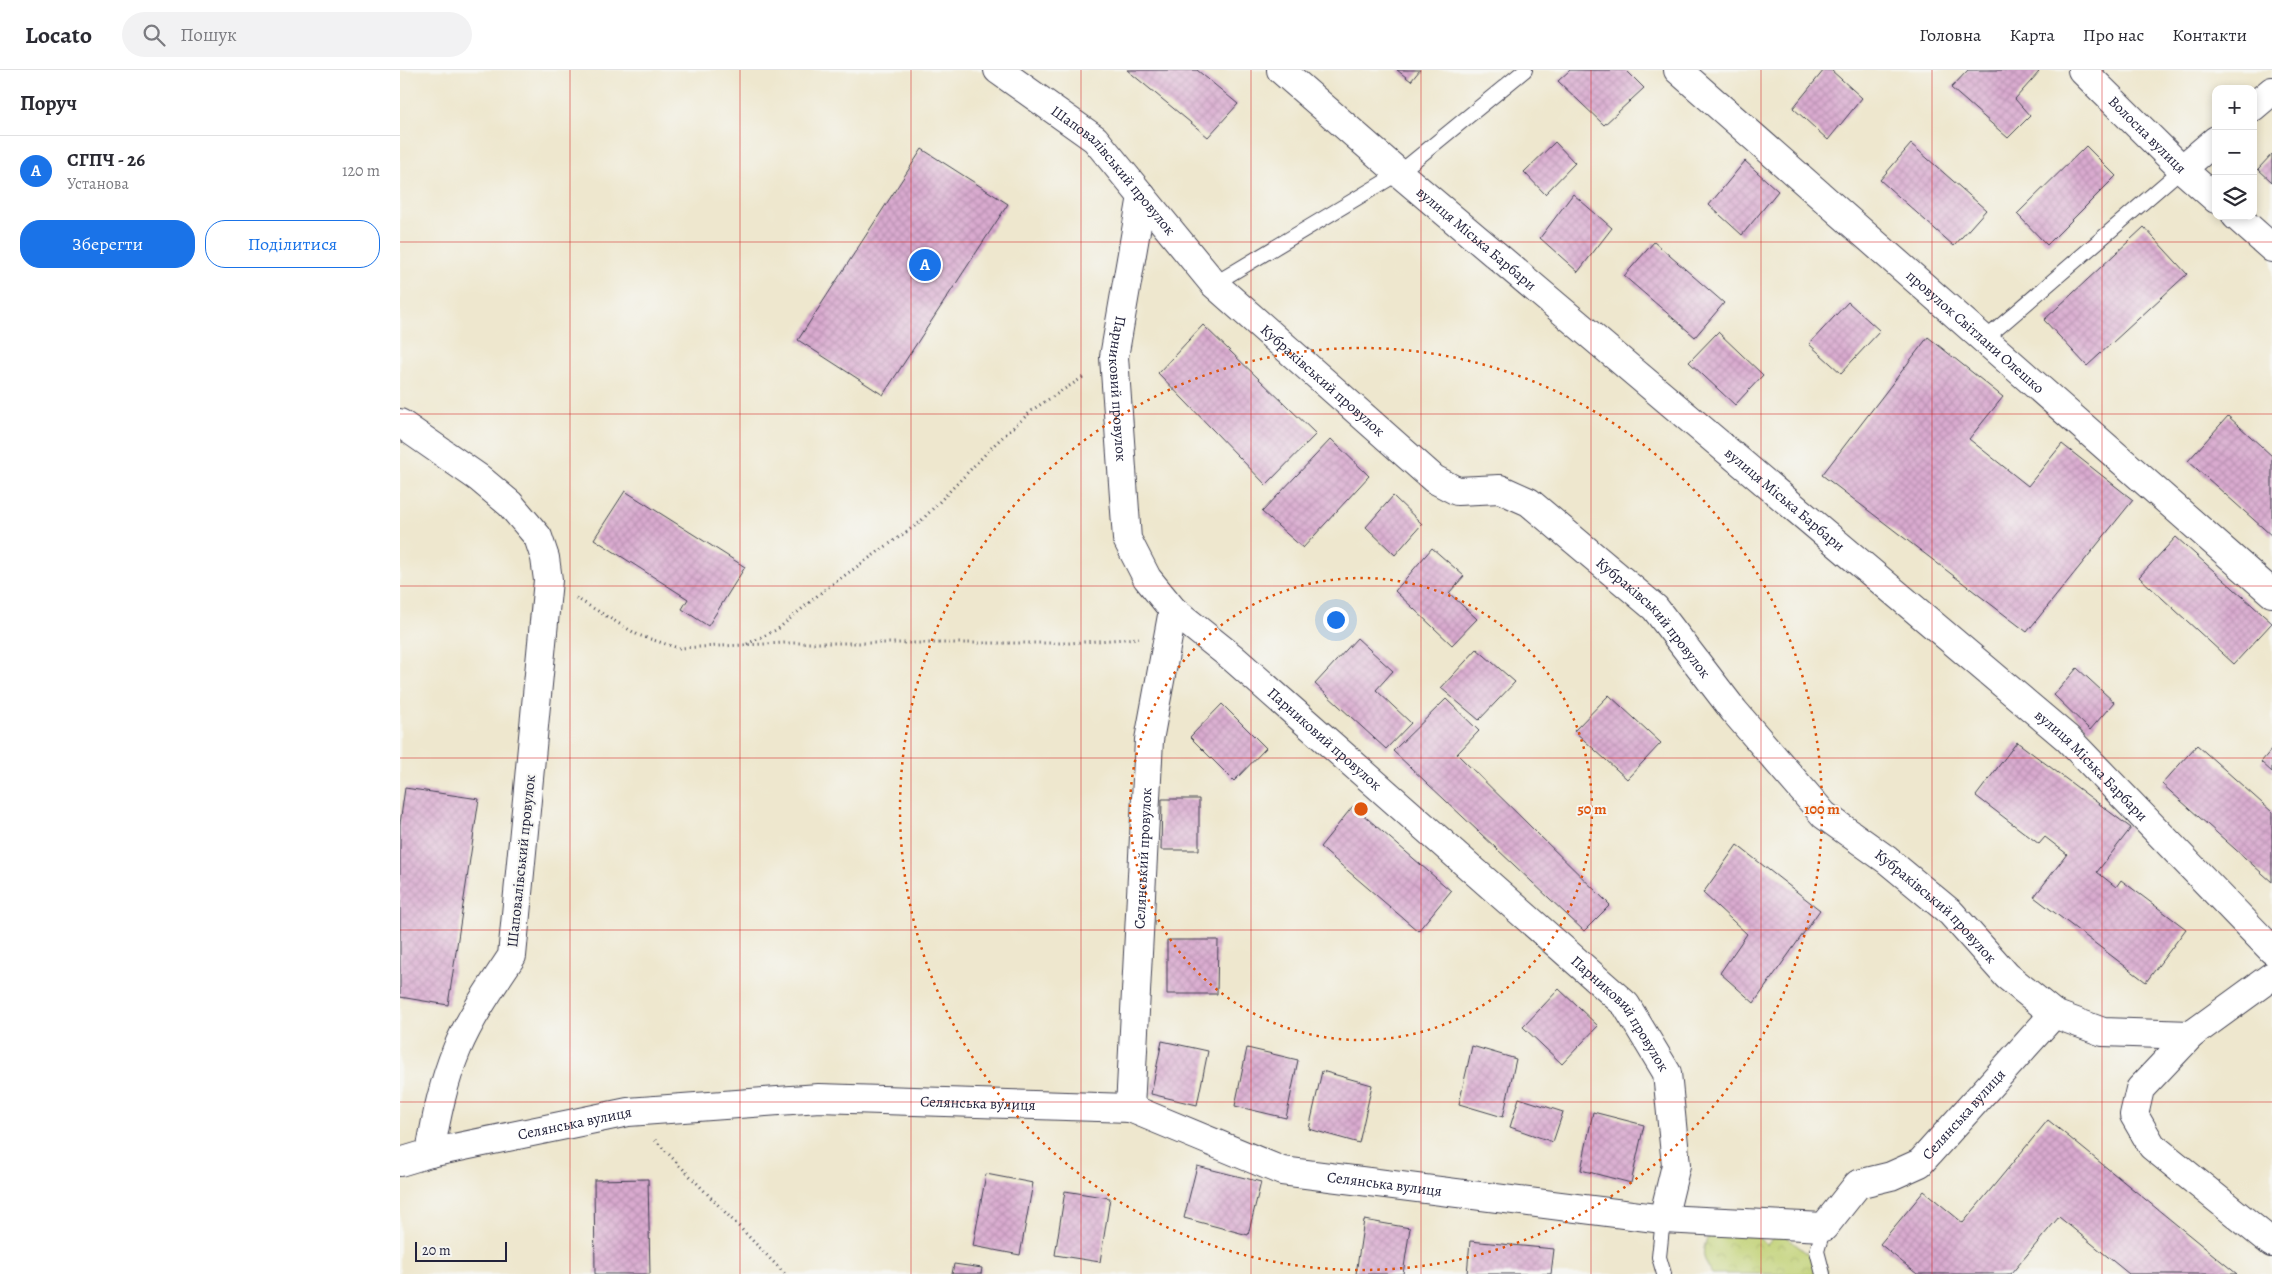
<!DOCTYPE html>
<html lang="uk">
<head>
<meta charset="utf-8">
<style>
	body { margin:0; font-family:Alegreya,serif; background:#f2f2f3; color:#2b2b33 }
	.controls { position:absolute; right:15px; top:15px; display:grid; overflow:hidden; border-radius:10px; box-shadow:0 2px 8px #0003 }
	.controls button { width:45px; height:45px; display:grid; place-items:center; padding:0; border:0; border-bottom:1px solid #e1e1e2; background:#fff; color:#2b2b33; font:25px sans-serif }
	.scale { position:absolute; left:15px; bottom:12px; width:92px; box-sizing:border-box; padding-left:5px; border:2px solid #22223b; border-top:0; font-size:14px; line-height:18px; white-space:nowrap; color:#22223b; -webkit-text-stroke:4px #f6f6f2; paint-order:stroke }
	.you { position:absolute; left:935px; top:549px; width:18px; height:18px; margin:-12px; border:4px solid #fff; border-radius:50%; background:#1a73e8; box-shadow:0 0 0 8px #1a73e833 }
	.badge { display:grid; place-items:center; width:32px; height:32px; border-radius:50%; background:#1a73e8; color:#fff; font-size:16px; font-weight:700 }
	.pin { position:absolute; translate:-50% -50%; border:2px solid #fff; box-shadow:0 1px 5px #0006 }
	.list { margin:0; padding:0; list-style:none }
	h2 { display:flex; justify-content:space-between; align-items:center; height:65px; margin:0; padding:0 20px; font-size:21px }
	h2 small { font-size:16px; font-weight:400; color:#7c7c81 }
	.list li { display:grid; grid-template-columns:32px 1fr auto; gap:15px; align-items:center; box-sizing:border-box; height:70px; padding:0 20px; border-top:1px solid #e1e1e2 }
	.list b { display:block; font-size:19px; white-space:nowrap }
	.list p { margin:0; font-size:16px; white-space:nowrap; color:#7c7c81 }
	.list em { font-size:16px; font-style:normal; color:#7c7c81 }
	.actions { display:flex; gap:10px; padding:15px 20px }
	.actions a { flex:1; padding:11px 0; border:1px solid #1a73e8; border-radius:20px; text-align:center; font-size:18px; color:#1a73e8 }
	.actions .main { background:#1a73e8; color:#fff }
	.icon { flex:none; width:28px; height:28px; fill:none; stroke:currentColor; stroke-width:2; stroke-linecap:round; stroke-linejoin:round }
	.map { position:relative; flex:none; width:1872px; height:1204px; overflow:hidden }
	header { display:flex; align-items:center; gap:30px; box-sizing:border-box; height:70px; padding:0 25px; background:#fff; border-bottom:1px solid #e1e1e2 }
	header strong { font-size:24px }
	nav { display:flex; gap:28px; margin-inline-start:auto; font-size:18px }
	.search { width:350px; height:45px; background:#f2f2f3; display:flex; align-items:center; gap:12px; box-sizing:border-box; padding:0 18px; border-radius:28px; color:#7c7c81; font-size:19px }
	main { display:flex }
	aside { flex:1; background:#fff }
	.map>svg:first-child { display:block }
	.park { fill:url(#park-crowns); stroke:#717956 }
	.building { fill:url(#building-cross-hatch) }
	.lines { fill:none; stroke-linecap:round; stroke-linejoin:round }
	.service-casing { stroke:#414051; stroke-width:16 }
	.minor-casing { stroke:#414051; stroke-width:30 }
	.path { stroke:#414051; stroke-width:3; stroke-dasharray:1 4; stroke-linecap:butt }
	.service { stroke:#fff; stroke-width:14 }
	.minor { stroke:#fff; stroke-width:28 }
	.grid { fill:none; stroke:#d62828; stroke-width:1; stroke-opacity:0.55 }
	.ring { fill:none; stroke:#de560e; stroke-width:2.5; stroke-dasharray:2.5 5 }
	.labels { text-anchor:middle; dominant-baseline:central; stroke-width:4; stroke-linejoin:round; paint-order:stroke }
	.street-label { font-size:15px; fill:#22223b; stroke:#f6f6f2 }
	.centre { fill:#de560e; stroke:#f6f6f2; stroke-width:2.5 }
	.ring-label { font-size:15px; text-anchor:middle; font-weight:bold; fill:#de560e; stroke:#f6f6f2; stroke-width:4; stroke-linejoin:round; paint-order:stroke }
</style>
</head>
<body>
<header>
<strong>Locato</strong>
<div class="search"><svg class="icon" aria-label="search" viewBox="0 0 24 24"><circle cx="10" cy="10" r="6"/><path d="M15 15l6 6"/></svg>Пошук</div>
<nav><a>Головна</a><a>Карта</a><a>Про нас</a><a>Контакти</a></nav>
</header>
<main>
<aside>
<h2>Поруч<small></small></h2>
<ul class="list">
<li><span class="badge">A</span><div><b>СГПЧ - 26</b><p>Установа</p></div><em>120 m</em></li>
</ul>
<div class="actions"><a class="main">Зберегти</a><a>Поділитися</a></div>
</aside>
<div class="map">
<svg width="1872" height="1204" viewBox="0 0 1872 1204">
	<defs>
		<pattern id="park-crowns" width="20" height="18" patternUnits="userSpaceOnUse" patternTransform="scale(1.25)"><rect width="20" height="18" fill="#c0d072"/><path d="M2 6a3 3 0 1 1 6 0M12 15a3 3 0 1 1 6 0" fill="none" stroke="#a5b264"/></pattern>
		<pattern id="building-cross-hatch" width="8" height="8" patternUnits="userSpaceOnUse" patternTransform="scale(1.25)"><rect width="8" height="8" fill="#d9aacf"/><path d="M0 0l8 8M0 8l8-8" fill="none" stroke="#ba92b3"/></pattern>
	</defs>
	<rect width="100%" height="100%" fill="#f6f6f2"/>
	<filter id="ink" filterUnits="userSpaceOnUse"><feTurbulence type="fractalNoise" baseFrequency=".02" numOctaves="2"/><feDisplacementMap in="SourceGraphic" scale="10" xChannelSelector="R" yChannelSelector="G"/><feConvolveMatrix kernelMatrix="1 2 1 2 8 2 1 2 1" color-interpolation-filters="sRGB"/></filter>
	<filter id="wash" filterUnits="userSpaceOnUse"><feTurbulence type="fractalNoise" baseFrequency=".0096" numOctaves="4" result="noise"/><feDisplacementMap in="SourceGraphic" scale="20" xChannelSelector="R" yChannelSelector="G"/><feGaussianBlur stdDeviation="1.12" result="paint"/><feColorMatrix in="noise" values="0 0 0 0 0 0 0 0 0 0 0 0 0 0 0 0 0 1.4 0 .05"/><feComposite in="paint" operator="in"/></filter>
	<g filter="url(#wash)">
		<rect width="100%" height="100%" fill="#eee7ce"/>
		<path class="park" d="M 1379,1161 L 1428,1200 L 1425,1204 L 1312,1204 C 1302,1187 1300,1180 1311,1162 L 1354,1164 L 1367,1175 Z"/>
		<g id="blocks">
			<g class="building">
				<path d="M 727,0 L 797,0 L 838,34 L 808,67 Z"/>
				<path d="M 997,0 L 1020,0 L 1011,11 Z"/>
				<path d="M 1170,0 L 1226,0 L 1244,18 L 1204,55 L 1158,11 Z"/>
				<path d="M 1424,0 L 1431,0 L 1462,28 L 1428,70 L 1393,38 Z"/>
				<path d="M 1568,0 L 1636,0 L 1639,2 L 1615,29 L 1630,46 L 1608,68 L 1551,18 Z"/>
				<path d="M 1155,72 L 1175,93 L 1145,124 L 1124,102 Z"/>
				<path d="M 1511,74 L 1586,140 L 1554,176 L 1480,110 Z"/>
				<path d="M 1686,76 L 1716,106 L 1647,175 L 1617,144 Z"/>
				<path d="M 522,79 L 608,134 L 483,325 L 398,270 Z"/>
				<path d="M 1872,84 L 1872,112 L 1858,99 Z"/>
				<path d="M 1345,91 L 1378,121 L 1342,165 L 1309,135 Z"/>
				<path d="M 1173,124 L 1212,158 L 1178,202 L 1140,168 Z"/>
				<path d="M 1744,157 L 1787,204 L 1687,296 L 1644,250 Z"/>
				<path d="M 1254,172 L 1324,233 L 1295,267 L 1224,206 Z"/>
				<path d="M 1448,232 L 1480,261 L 1441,303 L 1409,274 Z"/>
				<path d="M 803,255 L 916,364 L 866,415 L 758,303 Z"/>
				<path d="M 1318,262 L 1363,305 L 1335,335 L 1289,292 Z"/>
				<path d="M 1528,267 L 1603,327 L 1569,369 L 1628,416 L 1662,374 L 1733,430 L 1627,562 L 1422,405 Z"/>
				<path d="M 1828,346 L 1872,386 L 1872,466 L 1788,391 Z"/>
				<path d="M 931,369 L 969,406 L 903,478 L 862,442 Z"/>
				<path d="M 225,421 L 345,497 L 308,556 L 282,539 L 288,529 L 194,469 Z"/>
				<path d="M 993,426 L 1022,454 L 995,485 L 966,457 Z"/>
				<path d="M 1776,467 L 1872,553 L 1834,594 L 1739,507 Z"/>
				<path d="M 1032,478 L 1064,506 L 1049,523 L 1077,549 L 1052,575 L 995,521 Z"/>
				<path d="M 957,568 L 993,601 L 976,620 L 1011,653 L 986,679 L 915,614 Z"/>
				<path d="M 1077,579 L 1115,612 L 1079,650 L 1041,618 Z"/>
				<path d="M 1677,598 L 1714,632 L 1690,660 L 1654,625 Z"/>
				<path d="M 1209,625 L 1261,673 L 1227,709 L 1174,661 Z"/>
				<path d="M 1046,629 L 1079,661 L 1057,684 L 1210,835 L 1184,861 L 993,681 Z"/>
				<path d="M 822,634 L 866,678 L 834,711 L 790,667 Z"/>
				<path d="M 1617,672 L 1731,758 L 1697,802 L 1716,817 L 1721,810 L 1786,859 L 1746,912 L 1634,827 L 1667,784 L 1645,767 L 1639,774 L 1576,726 Z"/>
				<path d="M 1797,675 L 1872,742 L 1872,812 L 1762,714 Z"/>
				<path d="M 1872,679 L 1872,702 L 1861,692 Z"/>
				<path d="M 5,718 L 79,729 L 48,935 L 0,927 L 0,754 Z"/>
				<path d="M 762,729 L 799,729 L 799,780 L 761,780 Z"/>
				<path d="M 953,736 L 1051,821 L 1018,861 L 920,777 Z"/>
				<path d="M 1337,775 L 1420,840 L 1354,933 L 1320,903 L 1347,864 L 1303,823 Z"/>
				<path d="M 767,870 L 818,870 L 817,924 L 767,924 Z"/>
				<path d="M 1159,919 L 1198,956 L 1162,994 L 1123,957 Z"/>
				<path d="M 762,971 L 808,981 L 797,1035 L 751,1024 Z"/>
				<path d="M 1072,976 L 1116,989 L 1103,1047 L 1059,1034 Z"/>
				<path d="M 847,978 L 898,990 L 886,1048 L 835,1036 Z"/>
				<path d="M 922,1001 L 972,1015 L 959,1073 L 909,1059 Z"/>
				<path d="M 1119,1028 L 1163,1042 L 1153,1072 L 1110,1057 Z"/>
				<path d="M 1193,1042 L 1244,1055 L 1231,1113 L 1181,1100 Z"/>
				<path d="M 1648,1050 L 1837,1204 L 1729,1204 L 1659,1147 L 1611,1204 L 1517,1204 L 1480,1174 L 1524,1121 L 1563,1153 Z"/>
				<path d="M 797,1096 L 861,1112 L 848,1165 L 784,1148 Z"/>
				<path d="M 586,1104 L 633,1113 L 620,1185 L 573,1176 Z"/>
				<path d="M 248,1109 L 250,1204 L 195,1204 L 194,1110 Z"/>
				<path d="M 665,1121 L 710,1128 L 700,1192 L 655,1185 Z"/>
				<path d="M 964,1150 L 1010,1158 L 1003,1204 L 956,1204 Z"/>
				<path d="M 1070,1171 L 1154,1179 L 1151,1204 L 1067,1204 Z"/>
				<path d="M 554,1194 L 582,1198 L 581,1204 L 552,1204 Z"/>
			</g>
		</g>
	</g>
	<g filter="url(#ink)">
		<use href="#blocks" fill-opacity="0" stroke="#414051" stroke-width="1"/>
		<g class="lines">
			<defs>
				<g id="service">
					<path d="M 814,214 L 999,103 L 1125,0"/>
					<path d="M 1584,270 L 1782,99"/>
					<path d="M 1263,1149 L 1259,1187 L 1264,1204"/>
					<path d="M 1423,1204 L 1417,1181 L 1424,1157"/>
				</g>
				<g id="minor">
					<path id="s1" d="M 598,0 L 695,69 L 814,214 L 1034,409 L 1057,421 L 1100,419 L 1129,432 L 1255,538 L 1334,641 L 1424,745 L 1487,790 L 1551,843 L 1607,906 L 1654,944"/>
					<path id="s2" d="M 881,0 L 999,103 L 1667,668 L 1872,880"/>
					<path id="s3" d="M 1278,0 L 1872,523"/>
					<path id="s4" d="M 1682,0 L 1782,99 L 1816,129"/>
					<path d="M 1853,37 L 1872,21"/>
					<path d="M 1782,99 L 1816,70"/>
					<path id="s5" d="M 742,126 L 714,287 L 727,469 L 747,508 L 773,540 L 833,588 L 1226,935 L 1267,1003 L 1276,1095 L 1263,1149"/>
					<path d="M 1836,146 L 1872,178"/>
					<path d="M 0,353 L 79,408 L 110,434 L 138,467 L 145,488 L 148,510 L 112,886 C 92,916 71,946 57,979 C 43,1013 36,1048 30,1083"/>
					<path d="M 1791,965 L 1740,1019 L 1734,1045 L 1752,1076 L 1872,1173"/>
					<path id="s6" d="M 730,1038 L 749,670 L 773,540"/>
					<path id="s7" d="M 0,1092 L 30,1083 L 228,1042 L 419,1028 L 730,1038 L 882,1101 L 1263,1149 L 1424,1157 L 1458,1114 L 1491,1106 L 1520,1093 L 1654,944 L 1703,962 L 1791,965 L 1872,906"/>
				</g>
			</defs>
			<use href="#service" class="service-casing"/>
			<use href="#minor" class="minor-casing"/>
			<g class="path">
				<path d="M 176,528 L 238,565 L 278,578 L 386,573 L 669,573 L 739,568"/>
				<path d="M 347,574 L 378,559 L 424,520 L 519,453 L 596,373 L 635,338 L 685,306"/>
				<path d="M 255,1070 L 385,1204"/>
			</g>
			<use href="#service" class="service"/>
			<use href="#minor" class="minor"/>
		</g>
	</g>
	<path class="grid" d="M 170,0 L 170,1204M 340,0 L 340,1204M 511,0 L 511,1204M 681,0 L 681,1204M 851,0 L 851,1204M 1021,0 L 1021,1204M 1191,0 L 1191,1204M 1361,0 L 1361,1204M 1532,0 L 1532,1204M 1702,0 L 1702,1204M 0,172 L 1872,172M 0,344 L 1872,344M 0,516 L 1872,516M 0,688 L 1872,688M 0,860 L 1872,860M 0,1032 L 1872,1032"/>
	<g class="ring">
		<circle cx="961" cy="739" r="231"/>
		<circle cx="961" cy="739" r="461"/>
	</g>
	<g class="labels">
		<g class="street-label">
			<text stroke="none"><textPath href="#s4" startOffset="92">Волосна вулиця</textPath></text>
			<text stroke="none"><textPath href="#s1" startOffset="154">Шаповалівський провулок</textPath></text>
			<text stroke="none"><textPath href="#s2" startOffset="258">вулиця Міська Барбари</textPath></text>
			<text stroke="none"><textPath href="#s3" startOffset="396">провулок Світлани Олешко</textPath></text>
			<text stroke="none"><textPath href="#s1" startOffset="452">Кубраківський провулок</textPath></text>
			<text stroke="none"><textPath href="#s5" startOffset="195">Парниковий провулок</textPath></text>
			<text stroke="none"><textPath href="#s2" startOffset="662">вулиця Міська Барбари</textPath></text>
			<text stroke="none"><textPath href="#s1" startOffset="872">Кубраківський провулок</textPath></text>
			<text stroke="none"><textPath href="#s5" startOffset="630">Парниковий провулок</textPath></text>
			<text stroke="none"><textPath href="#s2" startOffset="1068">вулиця Міська Барбари</textPath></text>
			<text stroke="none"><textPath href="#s6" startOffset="250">Селянський провулок</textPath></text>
			<text transform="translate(121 791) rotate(-84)">Шаповалівський провулок</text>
			<text stroke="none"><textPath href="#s1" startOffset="1278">Кубраківський провулок</textPath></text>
			<text stroke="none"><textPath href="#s5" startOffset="1035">Парниковий провулок</textPath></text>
			<text stroke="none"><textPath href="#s7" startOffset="584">Селянська вулиця</textPath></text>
			<text stroke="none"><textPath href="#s7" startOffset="1632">Селянська вулиця</textPath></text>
			<text stroke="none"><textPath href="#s7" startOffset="179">Селянська вулиця</textPath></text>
			<text stroke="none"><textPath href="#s7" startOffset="1004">Селянська вулиця</textPath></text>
		</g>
	</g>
	<circle cx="961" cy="739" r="8" class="centre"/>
	<g class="ring-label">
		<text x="1192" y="744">50 m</text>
		<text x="1422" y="744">100 m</text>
	</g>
</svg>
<div class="controls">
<button>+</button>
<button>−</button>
<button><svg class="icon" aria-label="layers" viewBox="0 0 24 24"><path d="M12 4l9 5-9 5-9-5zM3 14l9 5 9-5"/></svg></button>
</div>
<div class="scale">20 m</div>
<div class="you"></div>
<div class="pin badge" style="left:525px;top:195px">A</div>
</div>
</main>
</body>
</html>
